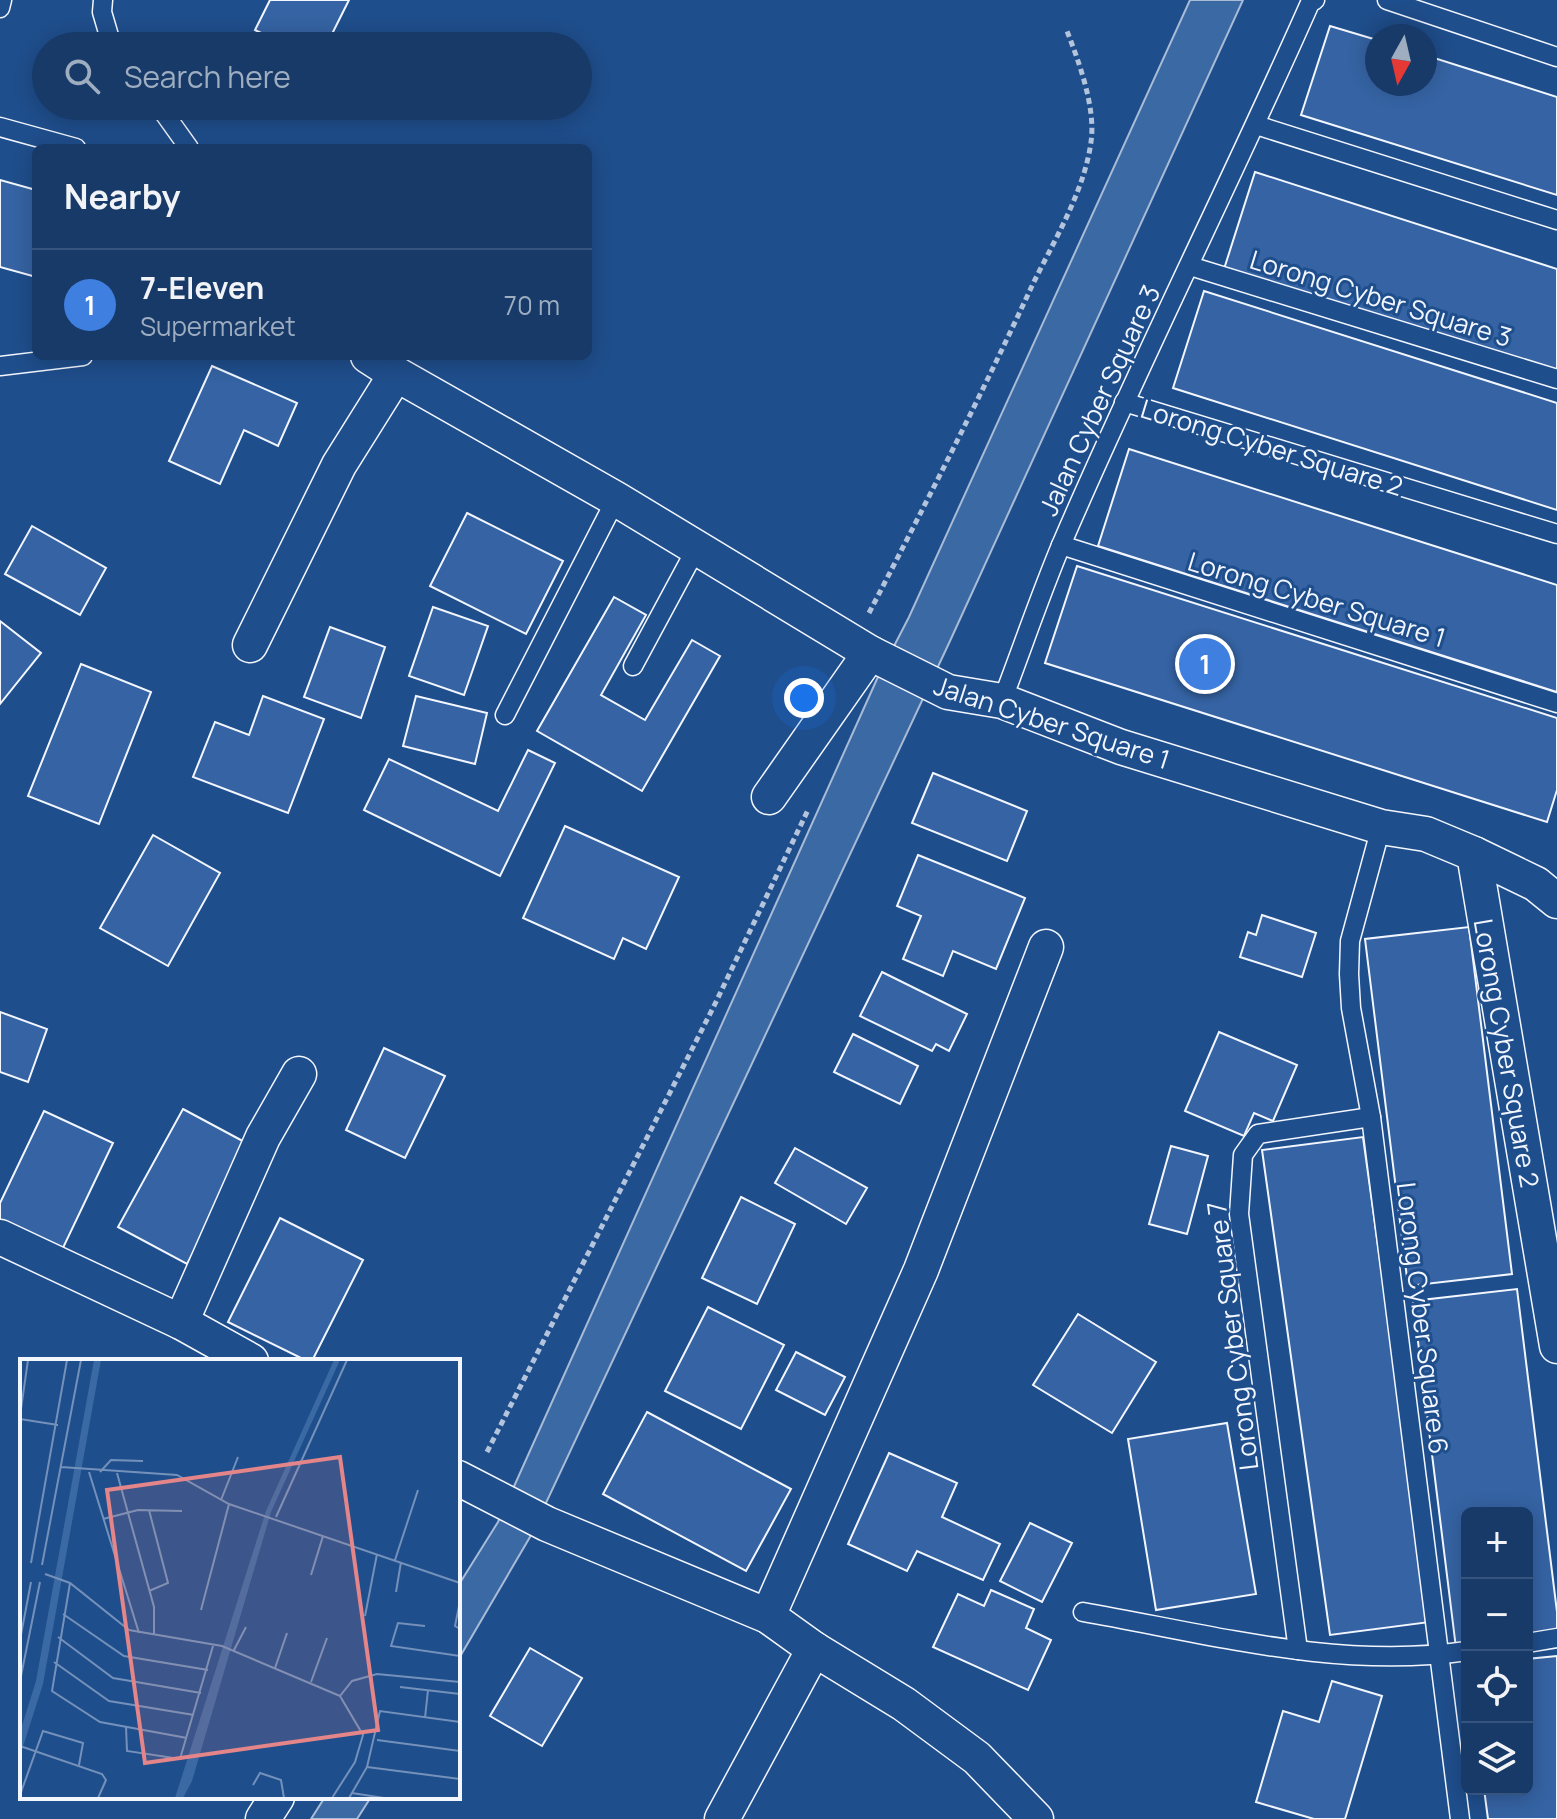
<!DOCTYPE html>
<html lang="en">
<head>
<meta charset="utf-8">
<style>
	body { margin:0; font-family:Manrope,sans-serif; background:#20416f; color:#f1f3f6 }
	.controls { position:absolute; right:24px; bottom:24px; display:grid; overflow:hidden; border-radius:12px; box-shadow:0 4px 20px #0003 }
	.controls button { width:72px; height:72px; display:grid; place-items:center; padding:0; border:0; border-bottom:2px solid #36547d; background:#173a69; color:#f1f3f6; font:40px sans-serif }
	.compass { position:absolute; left:1365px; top:24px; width:72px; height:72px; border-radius:50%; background:#173a69; box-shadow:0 4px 20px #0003; rotate:188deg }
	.you { position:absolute; left:804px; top:698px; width:28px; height:28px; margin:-20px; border:6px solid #fff; border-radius:50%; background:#1a73e8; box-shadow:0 0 0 12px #1a73e833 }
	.badge { display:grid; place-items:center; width:52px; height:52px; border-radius:50%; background:#95b2f1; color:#fff; font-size:26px; font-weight:700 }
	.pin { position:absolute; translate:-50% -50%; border:4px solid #fff; box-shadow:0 2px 8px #0006 }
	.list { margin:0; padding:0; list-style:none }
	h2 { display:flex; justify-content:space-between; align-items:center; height:104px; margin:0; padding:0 32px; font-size:34px }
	h2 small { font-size:26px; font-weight:400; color:#9eadc0 }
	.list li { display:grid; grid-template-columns:52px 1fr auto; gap:24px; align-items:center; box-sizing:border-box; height:112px; padding:0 32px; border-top:2px solid #36547d }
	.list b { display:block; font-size:30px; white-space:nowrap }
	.list p { margin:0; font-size:26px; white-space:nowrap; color:#9eadc0 }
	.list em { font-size:26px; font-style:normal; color:#9eadc0 }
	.icon { flex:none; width:44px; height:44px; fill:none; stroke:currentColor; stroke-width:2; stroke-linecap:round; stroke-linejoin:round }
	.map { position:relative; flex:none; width:1557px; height:1819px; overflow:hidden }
	.search { position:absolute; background:#173a69; box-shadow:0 4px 20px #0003; left:32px; top:32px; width:560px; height:88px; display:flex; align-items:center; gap:20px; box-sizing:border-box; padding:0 28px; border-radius:44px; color:#9eadc0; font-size:30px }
	.panel { position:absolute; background:#173a69; box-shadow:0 4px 20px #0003; left:32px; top:144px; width:560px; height:216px; border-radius:12px }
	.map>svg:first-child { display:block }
	.water { fill:#3b69a3; stroke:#a8bbd7; stroke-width:2 }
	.building { fill:#3563a3; stroke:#f2f6ff; stroke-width:2 }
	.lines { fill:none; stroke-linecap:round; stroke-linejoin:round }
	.service-casing { stroke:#f2f6ff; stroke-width:21 }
	.minor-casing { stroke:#f2f6ff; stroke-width:37 }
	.path { stroke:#b3c4dc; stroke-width:5; stroke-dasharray:6 4; stroke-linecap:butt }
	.service { stroke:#1f4e8c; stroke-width:18 }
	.minor { stroke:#1f4e8c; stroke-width:34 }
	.labels { text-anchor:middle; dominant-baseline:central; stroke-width:6; stroke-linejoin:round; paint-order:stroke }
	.street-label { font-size:26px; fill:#f2f6ff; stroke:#1f4e8c }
	.inset-road { fill:none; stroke:#7391ba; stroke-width:2 }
	.view { fill:#e38589; fill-opacity:0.15; stroke:#e38589; stroke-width:4 }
	.inset-edge { fill:none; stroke:#f2f6ff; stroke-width:4 }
</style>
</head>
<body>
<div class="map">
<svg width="1557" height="1819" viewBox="0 0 1557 1819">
	<rect width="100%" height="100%" fill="#1f4e8c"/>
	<g class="water">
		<path d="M 1190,0 L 1243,0 L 950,641 L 530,1537 L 458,1660 L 458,1586 L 498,1522 L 877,679 L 909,617 Z"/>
		<path d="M 325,1797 L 371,1797 L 357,1819 L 311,1819 Z"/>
	</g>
	<g class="building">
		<path d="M 270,0 L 349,0 L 326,46 L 288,46 L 255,30 Z"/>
		<path d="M 1330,26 L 1377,40 L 1377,84 L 1425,84 L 1425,55 L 1557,97 L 1557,195 L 1301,115 Z"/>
		<path d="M 1255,172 L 1557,269 L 1557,375 L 1224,269 Z"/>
		<path d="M 0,180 L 36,190 L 36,277 L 0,267 Z"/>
		<path d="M 1204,291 L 1557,403 L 1557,510 L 1173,388 Z"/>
		<path d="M 212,366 L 297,403 L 278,446 L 244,430 L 220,484 L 169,461 Z"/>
		<path d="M 1129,449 L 1557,585 L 1557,692 L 1098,546 Z"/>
		<path d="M 467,513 L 563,561 L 526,634 L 430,586 Z"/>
		<path d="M 32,526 L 106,568 L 80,615 L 5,574 Z"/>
		<path d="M 1077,566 L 1557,718 L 1557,790 L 1547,822 L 1045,663 Z"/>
		<path d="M 614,597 L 646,615 L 601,695 L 645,720 L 692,640 L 720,656 L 642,791 L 537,731 Z"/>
		<path d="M 433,607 L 488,626 L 464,695 L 409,676 Z"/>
		<path d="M 0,621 L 41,653 L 0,704 Z"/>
		<path d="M 330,627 L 385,647 L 361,718 L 304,697 Z"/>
		<path d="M 81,664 L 151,692 L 99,824 L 28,796 Z"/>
		<path d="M 263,696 L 324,719 L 288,813 L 193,777 L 215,722 L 249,735 Z"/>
		<path d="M 416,696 L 487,713 L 475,764 L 403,746 Z"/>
		<path d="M 528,750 L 555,763 L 500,876 L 364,810 L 389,759 L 498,811 Z"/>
		<path d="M 933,773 L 1027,811 L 1007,861 L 912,823 Z"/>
		<path d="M 565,826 L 679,877 L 646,949 L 623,938 L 614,959 L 523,918 Z"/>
		<path d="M 153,835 L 220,873 L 168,966 L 100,928 Z"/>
		<path d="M 918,855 L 1025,898 L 996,969 L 953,951 L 943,976 L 903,959 L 921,916 L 897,906 Z"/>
		<path d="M 1262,915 L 1316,933 L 1302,977 L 1240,957 L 1248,932 L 1256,935 Z"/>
		<path d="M 1469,927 L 1512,1274 L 1408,1286 L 1365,939 Z"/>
		<path d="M 882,972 L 967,1014 L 949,1051 L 936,1044 L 932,1051 L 860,1016 Z"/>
		<path d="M 0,1012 L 47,1029 L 28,1082 L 0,1072 Z"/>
		<path d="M 1219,1032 L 1297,1065 L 1273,1121 L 1254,1113 L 1244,1136 L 1185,1111 Z"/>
		<path d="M 853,1034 L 918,1066 L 900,1104 L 834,1072 Z"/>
		<path d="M 384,1048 L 445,1076 L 405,1158 L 346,1130 Z"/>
		<path d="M 183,1109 L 252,1146 L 187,1264 L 118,1227 Z"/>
		<path d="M 44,1111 L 113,1143 L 62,1250 L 0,1221 L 0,1203 Z"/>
		<path d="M 1363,1137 L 1430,1622 L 1330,1635 L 1262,1150 Z"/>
		<path d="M 1171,1146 L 1208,1156 L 1187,1234 L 1149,1224 Z"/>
		<path d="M 795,1148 L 867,1188 L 846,1224 L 775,1183 Z"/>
		<path d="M 741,1197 L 795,1224 L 757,1304 L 702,1278 Z"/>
		<path d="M 280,1218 L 363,1260 L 312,1361 L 307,1361 L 228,1322 Z"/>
		<path d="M 1517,1289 L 1557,1612 L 1557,1636 L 1527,1639 L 1527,1513 L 1467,1513 L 1467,1647 L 1456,1648 L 1413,1301 Z"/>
		<path d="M 708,1307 L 784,1345 L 741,1429 L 665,1391 Z"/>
		<path d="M 1078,1314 L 1156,1362 L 1112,1433 L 1033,1385 Z"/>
		<path d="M 796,1352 L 845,1377 L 825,1415 L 776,1390 Z"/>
		<path d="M 647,1412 L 791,1489 L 746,1571 L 603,1494 Z"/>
		<path d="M 1227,1423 L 1256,1594 L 1156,1610 L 1128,1439 Z"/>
		<path d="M 889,1453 L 957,1483 L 942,1517 L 1000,1544 L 983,1580 L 917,1551 L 907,1571 L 848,1544 Z"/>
		<path d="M 1030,1523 L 1072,1543 L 1042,1602 L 1000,1581 Z"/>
		<path d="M 991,1590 L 1034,1609 L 1026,1628 L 1051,1640 L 1028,1690 L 933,1647 L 958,1594 L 984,1606 Z"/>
		<path d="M 530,1648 L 582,1678 L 542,1746 L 490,1716 Z"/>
		<path d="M 1557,1656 L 1557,1819 L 1488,1819 L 1484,1789 L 1527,1789 L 1527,1659 Z"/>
		<path d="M 1332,1681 L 1382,1696 L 1345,1819 L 1314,1819 L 1256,1802 L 1283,1711 L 1319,1722 Z"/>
	</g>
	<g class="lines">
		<defs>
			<g id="service">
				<path d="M 103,0 L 102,12 L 112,46"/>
				<path d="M 1387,0 L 1557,57"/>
				<path d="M 0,8 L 2,0"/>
				<path d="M 159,106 L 189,148"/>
				<path d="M 1256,125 L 1557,220"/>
				<path d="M 0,127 L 76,148"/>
				<path d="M 1190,266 L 1557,379"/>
				<path d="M 0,366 L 83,356"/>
				<path d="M 1124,402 L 1557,534"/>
				<path d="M 1061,545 L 1557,703"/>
				<path d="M 633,666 L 696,549"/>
				<path d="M 1002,701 C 1022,649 1040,595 1062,543 C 1140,361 1230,184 1310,3 L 1315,0"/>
				<path d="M 505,715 L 616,499"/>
				<path d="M 1381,827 L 1350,941 L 1349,974 L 1351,1008 L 1371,1117 L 1460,1819"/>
				<path d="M 1083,1612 C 1209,1634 1339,1670 1467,1651"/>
				<path d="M 1527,1643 L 1557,1638"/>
				<path d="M 1298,1650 L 1239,1214 L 1243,1155 L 1258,1134 L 1371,1117"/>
			</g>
			<g id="minor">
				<path d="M 368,356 L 396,374 L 616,499 L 870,653 L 948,692 L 1002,701 L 1121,747 L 1381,827 L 1426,834 L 1474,854 L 1536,884 L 1557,901"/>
				<path d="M 250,645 L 339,465 L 396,374"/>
				<path d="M 769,797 L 870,653"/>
				<path d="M 1474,854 L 1557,1346"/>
				<path d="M 0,1237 L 181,1322 L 251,1361"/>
				<path d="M 181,1322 L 263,1137 L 299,1074"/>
				<path d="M 458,1478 L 547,1524 L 768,1616 L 814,1649 L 904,1704 L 977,1758 L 1036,1819"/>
				<path d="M 768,1616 L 921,1270 L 1046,947"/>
				<path d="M 263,1819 L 277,1797"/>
				<path d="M 722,1819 L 814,1649"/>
			</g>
		</defs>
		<use href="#service" class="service-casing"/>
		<use href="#minor" class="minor-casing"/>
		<g class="path">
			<path d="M 869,613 C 925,505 980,398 1031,288 C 1053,242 1084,193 1091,142 C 1096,108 1079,62 1067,31"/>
			<path d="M 487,1452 L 714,1006 L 808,810"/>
		</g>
		<use href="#service" class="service"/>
		<use href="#minor" class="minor"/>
	</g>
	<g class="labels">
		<g class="street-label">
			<text transform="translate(1381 298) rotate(17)">Lorong Cyber Square 3</text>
			<text transform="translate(1099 400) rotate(-65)">Jalan Cyber Square 3</text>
			<text transform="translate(1272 447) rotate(17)">Lorong Cyber Square 2</text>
			<text transform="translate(1317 599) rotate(17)">Lorong Cyber Square 1</text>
			<text transform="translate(1052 722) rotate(18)">Jalan Cyber Square 1</text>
			<text transform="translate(1507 1053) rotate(80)">Lorong Cyber Square 2</text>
			<text transform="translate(1423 1318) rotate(83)">Lorong Cyber Square 6</text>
			<text transform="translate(1232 1336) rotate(-97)">Lorong Cyber Square 7</text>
		</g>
	</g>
	<g transform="translate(20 1359)">
		<rect width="440" height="440" fill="#1f4e8c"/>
		<path d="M 74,1 L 81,1 L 23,325 L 0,397 L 0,373 L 16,322 ZM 314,1 L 320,1 L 251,153 L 172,422 L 163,439 L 155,439 L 246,152 Z" fill="#3b69a3"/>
		<path class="inset-road" d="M 0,57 L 8,1M 0,60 L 38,66M 41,108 L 157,116 L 209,145 L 440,224M 69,113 L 119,274M 80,113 L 91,101 L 123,102M 97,114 L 134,248 L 134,276M 201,141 L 218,98M 129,151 L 148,224 L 129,232M 256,158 L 327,1M 83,160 L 118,151 L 162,152M 375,201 L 398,131M 11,204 L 47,1M 22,206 L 61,1M 25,215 L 50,224 L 109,271 L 202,287 L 320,337M 291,216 L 303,177M 50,224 L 32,332 L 80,363 L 167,379M 376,233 L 381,203M 440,242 L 435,267 L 440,270M 181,251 L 209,145M 43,255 L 104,297 L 188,311M 345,257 L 357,195M 405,267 L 378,264 L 371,287 L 440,297M 38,278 L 93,319 L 181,334M 0,281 L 11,223M 214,291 L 226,268M 34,303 L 89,342 L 174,356M 255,309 L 267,274M 0,322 L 20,223M 291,323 L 307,279M 380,328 L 440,335M 320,337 L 332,322 L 357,315 L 440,323M 405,359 L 408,331M 106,368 L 107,392 L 160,400 L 193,287M 357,381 L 440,392M 0,387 L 82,415 L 86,421 L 78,439M 347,408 L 440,420M 233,426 L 240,414 L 261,421 L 264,439M 332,434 L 364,439M 0,436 L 23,372 L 63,384 L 59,406M 312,439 L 335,403 L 343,376 L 320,337M 329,439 L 347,408 L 360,352 L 440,363"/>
		<path class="view" d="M 320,98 L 358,371 L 125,404 L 87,131 Z"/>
		<rect width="440" height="440" class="inset-edge"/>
	</g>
</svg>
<div class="controls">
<button>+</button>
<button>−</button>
<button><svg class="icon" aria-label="locate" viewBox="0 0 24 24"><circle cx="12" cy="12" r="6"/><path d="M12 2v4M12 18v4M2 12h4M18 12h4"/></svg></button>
<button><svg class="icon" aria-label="layers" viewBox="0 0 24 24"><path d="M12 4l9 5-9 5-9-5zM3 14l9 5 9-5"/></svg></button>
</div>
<svg class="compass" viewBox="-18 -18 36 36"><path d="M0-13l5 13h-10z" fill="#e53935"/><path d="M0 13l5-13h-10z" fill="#9eadc0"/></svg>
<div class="you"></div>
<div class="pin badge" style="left:1205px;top:664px;background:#3f7fe0">1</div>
<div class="search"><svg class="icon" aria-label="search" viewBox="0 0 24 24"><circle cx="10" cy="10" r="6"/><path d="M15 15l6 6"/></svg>Search here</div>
<section class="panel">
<h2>Nearby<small></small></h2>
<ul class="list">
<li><span class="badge" style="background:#3f7fe0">1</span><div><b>7-Eleven</b><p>Supermarket</p></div><em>70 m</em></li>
</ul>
</section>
</div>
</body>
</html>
